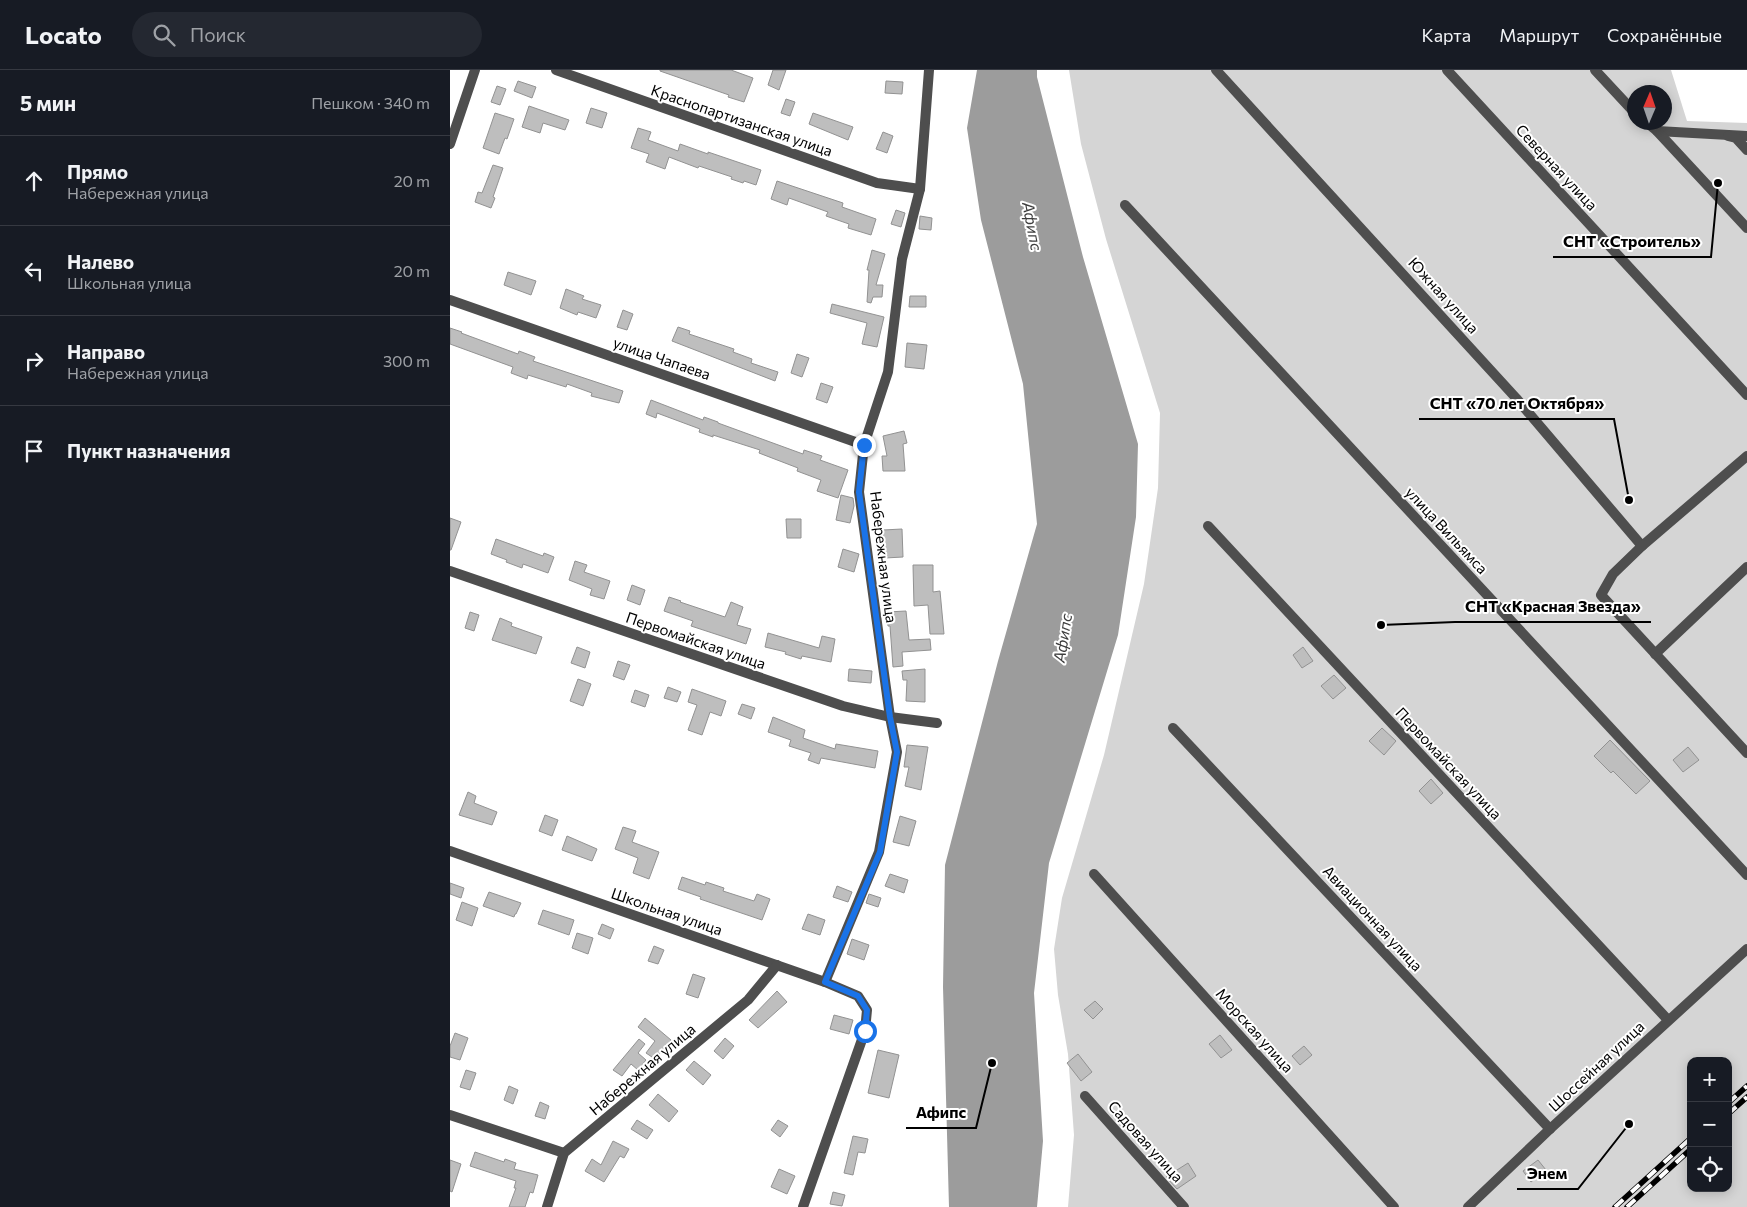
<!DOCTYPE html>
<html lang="ru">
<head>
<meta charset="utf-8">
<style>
	body { margin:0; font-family:Commissioner,sans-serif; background:#242831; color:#f1f3f6 }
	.controls { position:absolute; right:15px; bottom:15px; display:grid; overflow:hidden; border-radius:10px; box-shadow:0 2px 12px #0003 }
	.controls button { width:45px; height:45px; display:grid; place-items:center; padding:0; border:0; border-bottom:1px solid #363941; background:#171b24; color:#f1f3f6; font:25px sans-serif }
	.compass { position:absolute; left:1177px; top:15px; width:45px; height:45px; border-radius:50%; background:#171b24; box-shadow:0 2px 12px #0003; rotate:2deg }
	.stop { position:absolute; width:15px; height:15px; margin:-11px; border:4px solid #1a73e8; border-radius:50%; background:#fff }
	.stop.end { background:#1a73e8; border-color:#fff; box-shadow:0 1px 5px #0008 }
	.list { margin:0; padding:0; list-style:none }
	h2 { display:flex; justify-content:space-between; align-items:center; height:65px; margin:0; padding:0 20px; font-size:21px }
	h2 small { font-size:16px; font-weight:400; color:#9ea1a6 }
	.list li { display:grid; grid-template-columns:32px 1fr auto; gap:15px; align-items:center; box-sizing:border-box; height:90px; padding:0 20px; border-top:1px solid #363941 }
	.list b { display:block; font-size:19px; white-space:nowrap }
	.list p { margin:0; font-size:16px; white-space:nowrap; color:#9ea1a6 }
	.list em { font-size:16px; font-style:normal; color:#9ea1a6 }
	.icon { flex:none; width:28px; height:28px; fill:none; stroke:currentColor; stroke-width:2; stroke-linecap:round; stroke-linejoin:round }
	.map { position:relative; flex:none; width:1297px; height:1137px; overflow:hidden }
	header { display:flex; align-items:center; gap:30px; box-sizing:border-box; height:70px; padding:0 25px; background:#171b24; border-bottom:1px solid #363941 }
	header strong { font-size:24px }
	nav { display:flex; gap:28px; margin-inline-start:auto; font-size:18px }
	.search { width:350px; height:45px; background:#242831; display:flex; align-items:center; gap:12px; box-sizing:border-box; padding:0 18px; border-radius:28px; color:#9ea1a6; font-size:19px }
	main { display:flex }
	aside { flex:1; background:#171b24 }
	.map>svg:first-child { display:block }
	.green { fill:#d5d5d5; fill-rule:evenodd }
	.water { fill:#9c9c9c }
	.building { fill:#bebebe; stroke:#929292 }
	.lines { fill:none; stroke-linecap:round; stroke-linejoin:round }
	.minor { stroke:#4e4e4e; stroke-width:10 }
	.rail-casing { stroke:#000; stroke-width:5.5 }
	.rail { stroke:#fff; stroke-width:4; stroke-dasharray:11; stroke-linecap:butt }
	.route { stroke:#1a73e8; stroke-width:6 }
	.labels { text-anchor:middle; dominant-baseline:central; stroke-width:4; stroke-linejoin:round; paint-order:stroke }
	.street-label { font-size:15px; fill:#000; stroke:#fff }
	.water-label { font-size:16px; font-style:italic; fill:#3d3d3d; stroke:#fff }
	.leader { fill:none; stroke:#000; stroke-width:2 }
	.callout-dot { fill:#000; stroke:#fff; stroke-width:2 }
	.callout-label { font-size:16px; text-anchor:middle; font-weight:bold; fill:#000; stroke:#fff; stroke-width:4; stroke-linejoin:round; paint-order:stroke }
</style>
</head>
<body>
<header>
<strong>Locato</strong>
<div class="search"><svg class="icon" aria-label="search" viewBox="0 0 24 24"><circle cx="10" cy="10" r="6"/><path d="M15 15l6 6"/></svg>Поиск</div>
<nav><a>Карта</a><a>Маршрут</a><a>Сохранённые</a></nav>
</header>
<main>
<aside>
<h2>5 мин<small>Пешком · 340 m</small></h2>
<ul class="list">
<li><svg class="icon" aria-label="ahead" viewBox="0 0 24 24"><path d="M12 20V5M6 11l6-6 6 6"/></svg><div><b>Прямо</b><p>Набережная улица</p></div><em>20 m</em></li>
<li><svg class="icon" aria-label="left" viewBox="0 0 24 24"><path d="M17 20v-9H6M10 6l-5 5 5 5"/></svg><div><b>Налево</b><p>Школьная улица</p></div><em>20 m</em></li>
<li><svg class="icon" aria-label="right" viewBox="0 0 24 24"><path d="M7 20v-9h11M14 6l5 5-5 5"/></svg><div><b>Направо</b><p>Набережная улица</p></div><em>300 m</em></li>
<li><svg class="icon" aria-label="arrive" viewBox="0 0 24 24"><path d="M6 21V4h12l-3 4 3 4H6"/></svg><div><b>Пункт назначения</b></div></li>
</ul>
</aside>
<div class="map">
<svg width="1297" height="1137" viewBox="0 0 1297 1137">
	<rect width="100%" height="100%" fill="#fff"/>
	<path class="green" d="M 619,0 L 1221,0 L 1237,51 L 1297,53 L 1297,1137 L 618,1137 L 624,1065 L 618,984 L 608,925 L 604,879 L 612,828 L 654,685 L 694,514 L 708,418 L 710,343 L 656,169 L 631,74 ZM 1184,22 L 1214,22 L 1214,52 L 1184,52 ZM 1241,991 L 1278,991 L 1278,1118 L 1241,1118 Z"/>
	<path class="water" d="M 527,0 L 587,0 L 587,7 L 633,187 L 688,374 L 686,447 L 668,565 L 599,793 L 584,923 L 593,1071 L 587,1137 L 499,1137 L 493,917 L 495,795 L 548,591 L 587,454 L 573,314 L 531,150 L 517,58 Z"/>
	<g class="building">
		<path d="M 210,0 L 281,0 L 303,8 L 294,32 L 278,27 L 279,25 L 210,1 Z"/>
		<path d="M 323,0 L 336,0 L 329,20 L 318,15 Z"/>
		<path d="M 68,11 L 86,17 L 82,28 L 64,21 Z"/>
		<path d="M 436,11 L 453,12 L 452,24 L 435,23 Z"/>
		<path d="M 47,16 L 56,19 L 50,35 L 41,32 Z"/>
		<path d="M 336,29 L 345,32 L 340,46 L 331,43 Z"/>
		<path d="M 79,36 L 119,50 L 115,60 L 93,53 L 90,63 L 72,57 Z"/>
		<path d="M 141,38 L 157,43 L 152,58 L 136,53 Z"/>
		<path d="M 45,43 L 64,49 L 57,69 L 55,68 L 49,84 L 33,78 Z"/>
		<path d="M 363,43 L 403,57 L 398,70 L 359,54 Z"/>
		<path d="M 188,58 L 201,62 L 198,70 L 228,81 L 230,74 L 258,84 L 258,82 L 311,100 L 306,115 L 294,111 L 293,113 L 281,109 L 282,107 L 249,96 L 248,98 L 219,87 L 215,99 L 196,92 L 199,84 L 181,78 Z"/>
		<path d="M 433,62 L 443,66 L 437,83 L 426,79 Z"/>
		<path d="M 43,95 L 53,98 L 43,127 L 45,128 L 41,138 L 25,132 L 28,122 L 32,123 Z"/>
		<path d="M 327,111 L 393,133 L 392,137 L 426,149 L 421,165 L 398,158 L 399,154 L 376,146 L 378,142 L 339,128 L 337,135 L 321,129 Z"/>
		<path d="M 446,140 L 455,143 L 451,157 L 441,154 Z"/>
		<path d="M 470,146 L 482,148 L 481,160 L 469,159 Z"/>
		<path d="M 422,180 L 435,184 L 426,215 L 433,215 L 432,227 L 423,227 L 421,233 L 417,232 L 419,200 L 417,200 Z"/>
		<path d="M 58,202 L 86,211 L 81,225 L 54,215 Z"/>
		<path d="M 116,219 L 134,226 L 132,229 L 151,235 L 146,248 L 128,242 L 127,245 L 110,238 Z"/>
		<path d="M 460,226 L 476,226 L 476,237 L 459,237 Z"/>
		<path d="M 382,234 L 434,247 L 427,277 L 412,274 L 417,253 L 380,243 Z"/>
		<path d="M 173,240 L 183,244 L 177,260 L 167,257 Z"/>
		<path d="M 228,257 L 240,261 L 239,264 L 284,279 L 283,282 L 302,289 L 301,293 L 328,302 L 325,311 L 222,271 Z"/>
		<path d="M 0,258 L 12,262 L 11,263 L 68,284 L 69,281 L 85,287 L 83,291 L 173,321 L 169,333 L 141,326 L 142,323 L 117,314 L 116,317 L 78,305 L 77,309 L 61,303 L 63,297 L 0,274 Z"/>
		<path d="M 457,273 L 477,275 L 474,299 L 455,297 Z"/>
		<path d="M 347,284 L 359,288 L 352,307 L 341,303 Z"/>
		<path d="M 371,313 L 383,317 L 377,333 L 366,329 Z"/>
		<path d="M 201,330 L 253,350 L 254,347 L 268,352 L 268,353 L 353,384 L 354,380 L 372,386 L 370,390 L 398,400 L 388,428 L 367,421 L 371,410 L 347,401 L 348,398 L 309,383 L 310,380 L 263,365 L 263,367 L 249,362 L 250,359 L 207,343 L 206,348 L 196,344 Z"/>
		<path d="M 454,361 L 457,373 L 453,374 L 455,401 L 433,401 L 432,386 L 437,386 L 433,366 Z"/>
		<path d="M 391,425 L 403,428 L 404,436 L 400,453 L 386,450 Z"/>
		<path d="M 0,448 L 11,452 L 1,480 L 0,480 Z"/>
		<path d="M 336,449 L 351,449 L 351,468 L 337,468 Z"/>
		<path d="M 452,459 L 453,487 L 435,488 L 433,460 Z"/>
		<path d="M 46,469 L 93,486 L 94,483 L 104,487 L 98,503 L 73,494 L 72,498 L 56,492 L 57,490 L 41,484 Z"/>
		<path d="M 393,479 L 409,484 L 404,502 L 388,497 Z"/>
		<path d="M 125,491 L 137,495 L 134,502 L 160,511 L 154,529 L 140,525 L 142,519 L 119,510 Z"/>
		<path d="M 463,495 L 483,495 L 483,522 L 490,521 L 494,564 L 480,564 L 478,535 L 464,536 Z"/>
		<path d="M 182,515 L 195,520 L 190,535 L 177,530 Z"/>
		<path d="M 219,527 L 231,531 L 230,532 L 275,547 L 281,532 L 293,537 L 287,555 L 301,559 L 296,574 L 241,556 L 243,551 L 214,541 Z"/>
		<path d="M 456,541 L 459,570 L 480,569 L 481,580 L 452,582 L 453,596 L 443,597 L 440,556 L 438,556 L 437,542 Z"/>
		<path d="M 20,542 L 29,545 L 24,561 L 15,558 Z"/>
		<path d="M 50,548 L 62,553 L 61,556 L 92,567 L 86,584 L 42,570 Z"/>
		<path d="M 318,563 L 369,578 L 372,566 L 385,569 L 381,592 L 352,586 L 351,589 L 335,584 L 336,582 L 315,577 Z"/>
		<path d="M 127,577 L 140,582 L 135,598 L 121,593 Z"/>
		<path d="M 853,577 L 863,591 L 852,598 L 843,585 Z"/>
		<path d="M 168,591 L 180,595 L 174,610 L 163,606 Z"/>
		<path d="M 399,599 L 422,601 L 421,613 L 398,611 Z"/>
		<path d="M 475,599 L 475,632 L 456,631 L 457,610 L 453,610 L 452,601 Z"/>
		<path d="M 884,605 L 896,618 L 883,629 L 871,616 Z"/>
		<path d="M 128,609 L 141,614 L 133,636 L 120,631 Z"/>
		<path d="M 218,617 L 231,622 L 227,632 L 214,628 Z"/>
		<path d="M 242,619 L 276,631 L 271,646 L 260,642 L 252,665 L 238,660 L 247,635 L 238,632 Z"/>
		<path d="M 185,620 L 199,625 L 195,637 L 181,632 Z"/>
		<path d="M 292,634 L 305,638 L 301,649 L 288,644 Z"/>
		<path d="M 323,647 L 355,660 L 353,668 L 385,679 L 386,674 L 428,681 L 425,698 L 371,688 L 369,694 L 358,690 L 361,683 L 339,676 L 341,670 L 318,662 Z"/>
		<path d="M 932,658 L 946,671 L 934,685 L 919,671 Z"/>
		<path d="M 1160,670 L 1200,711 L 1186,724 L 1163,701 L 1161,703 L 1144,686 Z"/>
		<path d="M 457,675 L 478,677 L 471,720 L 455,716 L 459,697 L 454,697 Z"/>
		<path d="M 1238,677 L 1249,690 L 1233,702 L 1223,690 Z"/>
		<path d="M 981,709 L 993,723 L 981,734 L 969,721 Z"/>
		<path d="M 18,722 L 26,726 L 24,733 L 47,742 L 42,755 L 9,745 Z"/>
		<path d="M 95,745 L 108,750 L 102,766 L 89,761 Z"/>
		<path d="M 450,746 L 466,751 L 459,776 L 443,772 Z"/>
		<path d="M 173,757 L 186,761 L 182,772 L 209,782 L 199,809 L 183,803 L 188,788 L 165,779 Z"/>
		<path d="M 117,766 L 147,779 L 142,791 L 112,780 Z"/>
		<path d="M 440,804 L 458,810 L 454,823 L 435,816 Z"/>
		<path d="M 232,807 L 255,815 L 256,812 L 274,818 L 273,821 L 304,831 L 307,824 L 320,829 L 312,850 L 250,829 L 251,827 L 228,819 Z"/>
		<path d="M 0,813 L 14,818 L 11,828 L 0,824 Z"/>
		<path d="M 387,816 L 402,822 L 398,832 L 383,827 Z"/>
		<path d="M 39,822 L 71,833 L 66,844 L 65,844 L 64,847 L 33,836 Z"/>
		<path d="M 419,824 L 431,828 L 428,837 L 416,833 Z"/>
		<path d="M 12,832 L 28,838 L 22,856 L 6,850 Z"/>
		<path d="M 93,840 L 124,850 L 119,865 L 88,854 Z"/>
		<path d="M 358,844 L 375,850 L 370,865 L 352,859 Z"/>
		<path d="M 152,854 L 164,859 L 160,869 L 148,864 Z"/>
		<path d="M 127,863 L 143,868 L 138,884 L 122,878 Z"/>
		<path d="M 402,869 L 419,875 L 414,890 L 397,884 Z"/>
		<path d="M 204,876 L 214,880 L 208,894 L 198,891 Z"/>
		<path d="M 243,904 L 255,908 L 248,928 L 236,924 Z"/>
		<path d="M 327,921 L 337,932 L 308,958 L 299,950 Z"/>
		<path d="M 645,931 L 653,939 L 643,949 L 634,940 Z"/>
		<path d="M 384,945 L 403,950 L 399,964 L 380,959 Z"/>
		<path d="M 195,948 L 221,970 L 205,989 L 196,983 L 205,971 L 188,957 Z"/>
		<path d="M 5,963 L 18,968 L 10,990 L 0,987 L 0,976 Z"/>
		<path d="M 770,965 L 782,980 L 771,988 L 759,974 Z"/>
		<path d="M 275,968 L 284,976 L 273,989 L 264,981 Z"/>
		<path d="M 189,969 L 195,974 L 188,983 L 196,990 L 188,1000 L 181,994 L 172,1006 L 163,1000 Z"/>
		<path d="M 854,976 L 862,985 L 850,995 L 842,986 Z"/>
		<path d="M 428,980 L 449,985 L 439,1028 L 418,1023 Z"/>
		<path d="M 628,984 L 642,1002 L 631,1011 L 617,993 Z"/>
		<path d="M 244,991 L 261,1005 L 253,1015 L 236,1000 Z"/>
		<path d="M 16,1000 L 26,1003 L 20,1020 L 10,1017 Z"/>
		<path d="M 59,1016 L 68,1020 L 63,1034 L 54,1030 Z"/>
		<path d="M 208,1024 L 228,1041 L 219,1052 L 199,1035 Z"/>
		<path d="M 90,1032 L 99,1036 L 95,1049 L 85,1046 Z"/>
		<path d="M 187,1050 L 203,1060 L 197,1069 L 181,1059 Z"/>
		<path d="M 328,1050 L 338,1056 L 330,1067 L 321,1060 Z"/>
		<path d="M 403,1066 L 418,1069 L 415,1083 L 408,1082 L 403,1105 L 394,1103 Z"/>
		<path d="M 163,1071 L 179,1079 L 174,1088 L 170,1086 L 154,1112 L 135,1101 L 142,1089 L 151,1095 Z"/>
		<path d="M 25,1082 L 54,1092 L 55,1089 L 66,1093 L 64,1099 L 88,1105 L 83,1123 L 80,1122 L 75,1137 L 59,1137 L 66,1118 L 64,1118 L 66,1111 L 20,1096 Z"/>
		<path d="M 0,1090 L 11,1094 L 2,1122 L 0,1121 Z"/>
		<path d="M 1088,1090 L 1096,1100 L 1081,1112 L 1073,1101 Z"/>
		<path d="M 738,1093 L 746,1106 L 727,1119 L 716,1107 Z"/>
		<path d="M 329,1099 L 345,1106 L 337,1124 L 321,1117 Z"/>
		<path d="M 383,1122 L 395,1125 L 392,1136 L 380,1134 Z"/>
	</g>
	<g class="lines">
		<g class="minor">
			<path d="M 106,0 L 427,113 L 470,119"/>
			<path d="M 766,0 L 1066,328 L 1192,476"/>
			<path d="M 997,0 L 1297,325"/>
			<path d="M 1145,0 L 1184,42"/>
			<path d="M 1196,52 L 1207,61 L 1297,66"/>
			<path d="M 1207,61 L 1297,158"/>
			<path d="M 1278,66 L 1286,68 L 1297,80"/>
			<path d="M 0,74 L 25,0"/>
			<path d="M 675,135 L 1297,805"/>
			<path d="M 0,230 L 414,375"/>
			<path d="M 1297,386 L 1192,476 L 1163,504 L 1151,525 L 1297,683"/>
			<path d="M 758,456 L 1218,950"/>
			<path d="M 0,501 L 393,636 L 440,647 L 487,653"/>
			<path d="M 1205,584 L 1297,497"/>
			<path d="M 723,658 L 1100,1059"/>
			<path d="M 0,781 L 375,912 L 408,926 L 417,940 L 415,961 L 353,1137"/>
			<path d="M 644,804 L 944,1137"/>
			<path d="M 375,912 L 429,782 L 447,682 L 440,647 L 409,422 L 414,375 L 438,302 L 452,189 L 470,119 L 479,0"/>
			<path d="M 635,1026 L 734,1137"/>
			<path d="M 0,1045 L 114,1083"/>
			<path d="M 97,1137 L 114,1083 L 298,930 L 327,895"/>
			<path d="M 1018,1137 L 1100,1059 L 1297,879"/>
		</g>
		<defs>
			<g id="rail">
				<path d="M 1278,1033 L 1297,1016"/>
				<path d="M 1278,1044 L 1297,1027"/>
				<path d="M 1165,1137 L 1241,1068"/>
				<path d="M 1177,1137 L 1241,1079"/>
			</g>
		</defs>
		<use href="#rail" class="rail-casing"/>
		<use href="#rail" class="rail"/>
	</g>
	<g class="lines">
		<path class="route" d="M 414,375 L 409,422 L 440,647 L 447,682 L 430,782 L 375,912 L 408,926 L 417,940 L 415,961"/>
	</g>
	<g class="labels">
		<g class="street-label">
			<text transform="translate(292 50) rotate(19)">Краснопартизанская улица</text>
			<text transform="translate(1107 97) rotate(47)">Северная улица</text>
			<text transform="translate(994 225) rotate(48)">Южная улица</text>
			<text transform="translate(212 288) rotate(19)">улица Чапаева</text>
			<text transform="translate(997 460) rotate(47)">улица Вильямса</text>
			<text transform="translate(434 487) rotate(83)">Набережная улица</text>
			<text transform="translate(246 570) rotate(19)">Первомайская улица</text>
			<text transform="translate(999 693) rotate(47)">Первомайская улица</text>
			<text transform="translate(217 841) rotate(19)">Школьная улица</text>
			<text transform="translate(923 848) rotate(47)">Авиационная улица</text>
			<text transform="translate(805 960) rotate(48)">Морская улица</text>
			<text transform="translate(1146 996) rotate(-43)">Шоссейная улица</text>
			<text transform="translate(192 999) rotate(-40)">Набережная улица</text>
			<text transform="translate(696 1071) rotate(48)">Садовая улица</text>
		</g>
		<g class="water-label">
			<text transform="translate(583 156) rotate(79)">Афипс</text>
			<text transform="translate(612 568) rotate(-81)">Афипс</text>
		</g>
	</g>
	<path class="leader" d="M1268 113L1261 187H1103M1179 430L1164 349H969M931 555L1005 552H1201M542 993L526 1058H456M1179 1054L1128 1119H1067"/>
	<g class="callout-dot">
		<circle cx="1268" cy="113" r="5"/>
		<circle cx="1179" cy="430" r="5"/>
		<circle cx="931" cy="555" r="5"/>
		<circle cx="542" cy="993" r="5"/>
		<circle cx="1179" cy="1054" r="5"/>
	</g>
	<g class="callout-label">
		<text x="1182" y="177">СНТ «Строитель»</text>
		<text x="1067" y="339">СНТ «70 лет Октября»</text>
		<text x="1103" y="542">СНТ «Красная Звезда»</text>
		<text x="491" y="1048">Афипс</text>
		<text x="1097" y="1109">Энем</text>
	</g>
</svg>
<div class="controls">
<button>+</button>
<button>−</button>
<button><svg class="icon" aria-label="locate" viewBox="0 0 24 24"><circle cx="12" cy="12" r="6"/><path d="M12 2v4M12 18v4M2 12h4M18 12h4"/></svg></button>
</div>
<svg class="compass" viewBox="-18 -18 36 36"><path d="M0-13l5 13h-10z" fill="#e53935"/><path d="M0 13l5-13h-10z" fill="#9ea1a6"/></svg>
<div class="stop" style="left:415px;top:961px"></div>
<div class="stop end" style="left:414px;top:375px"></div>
</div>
</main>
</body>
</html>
